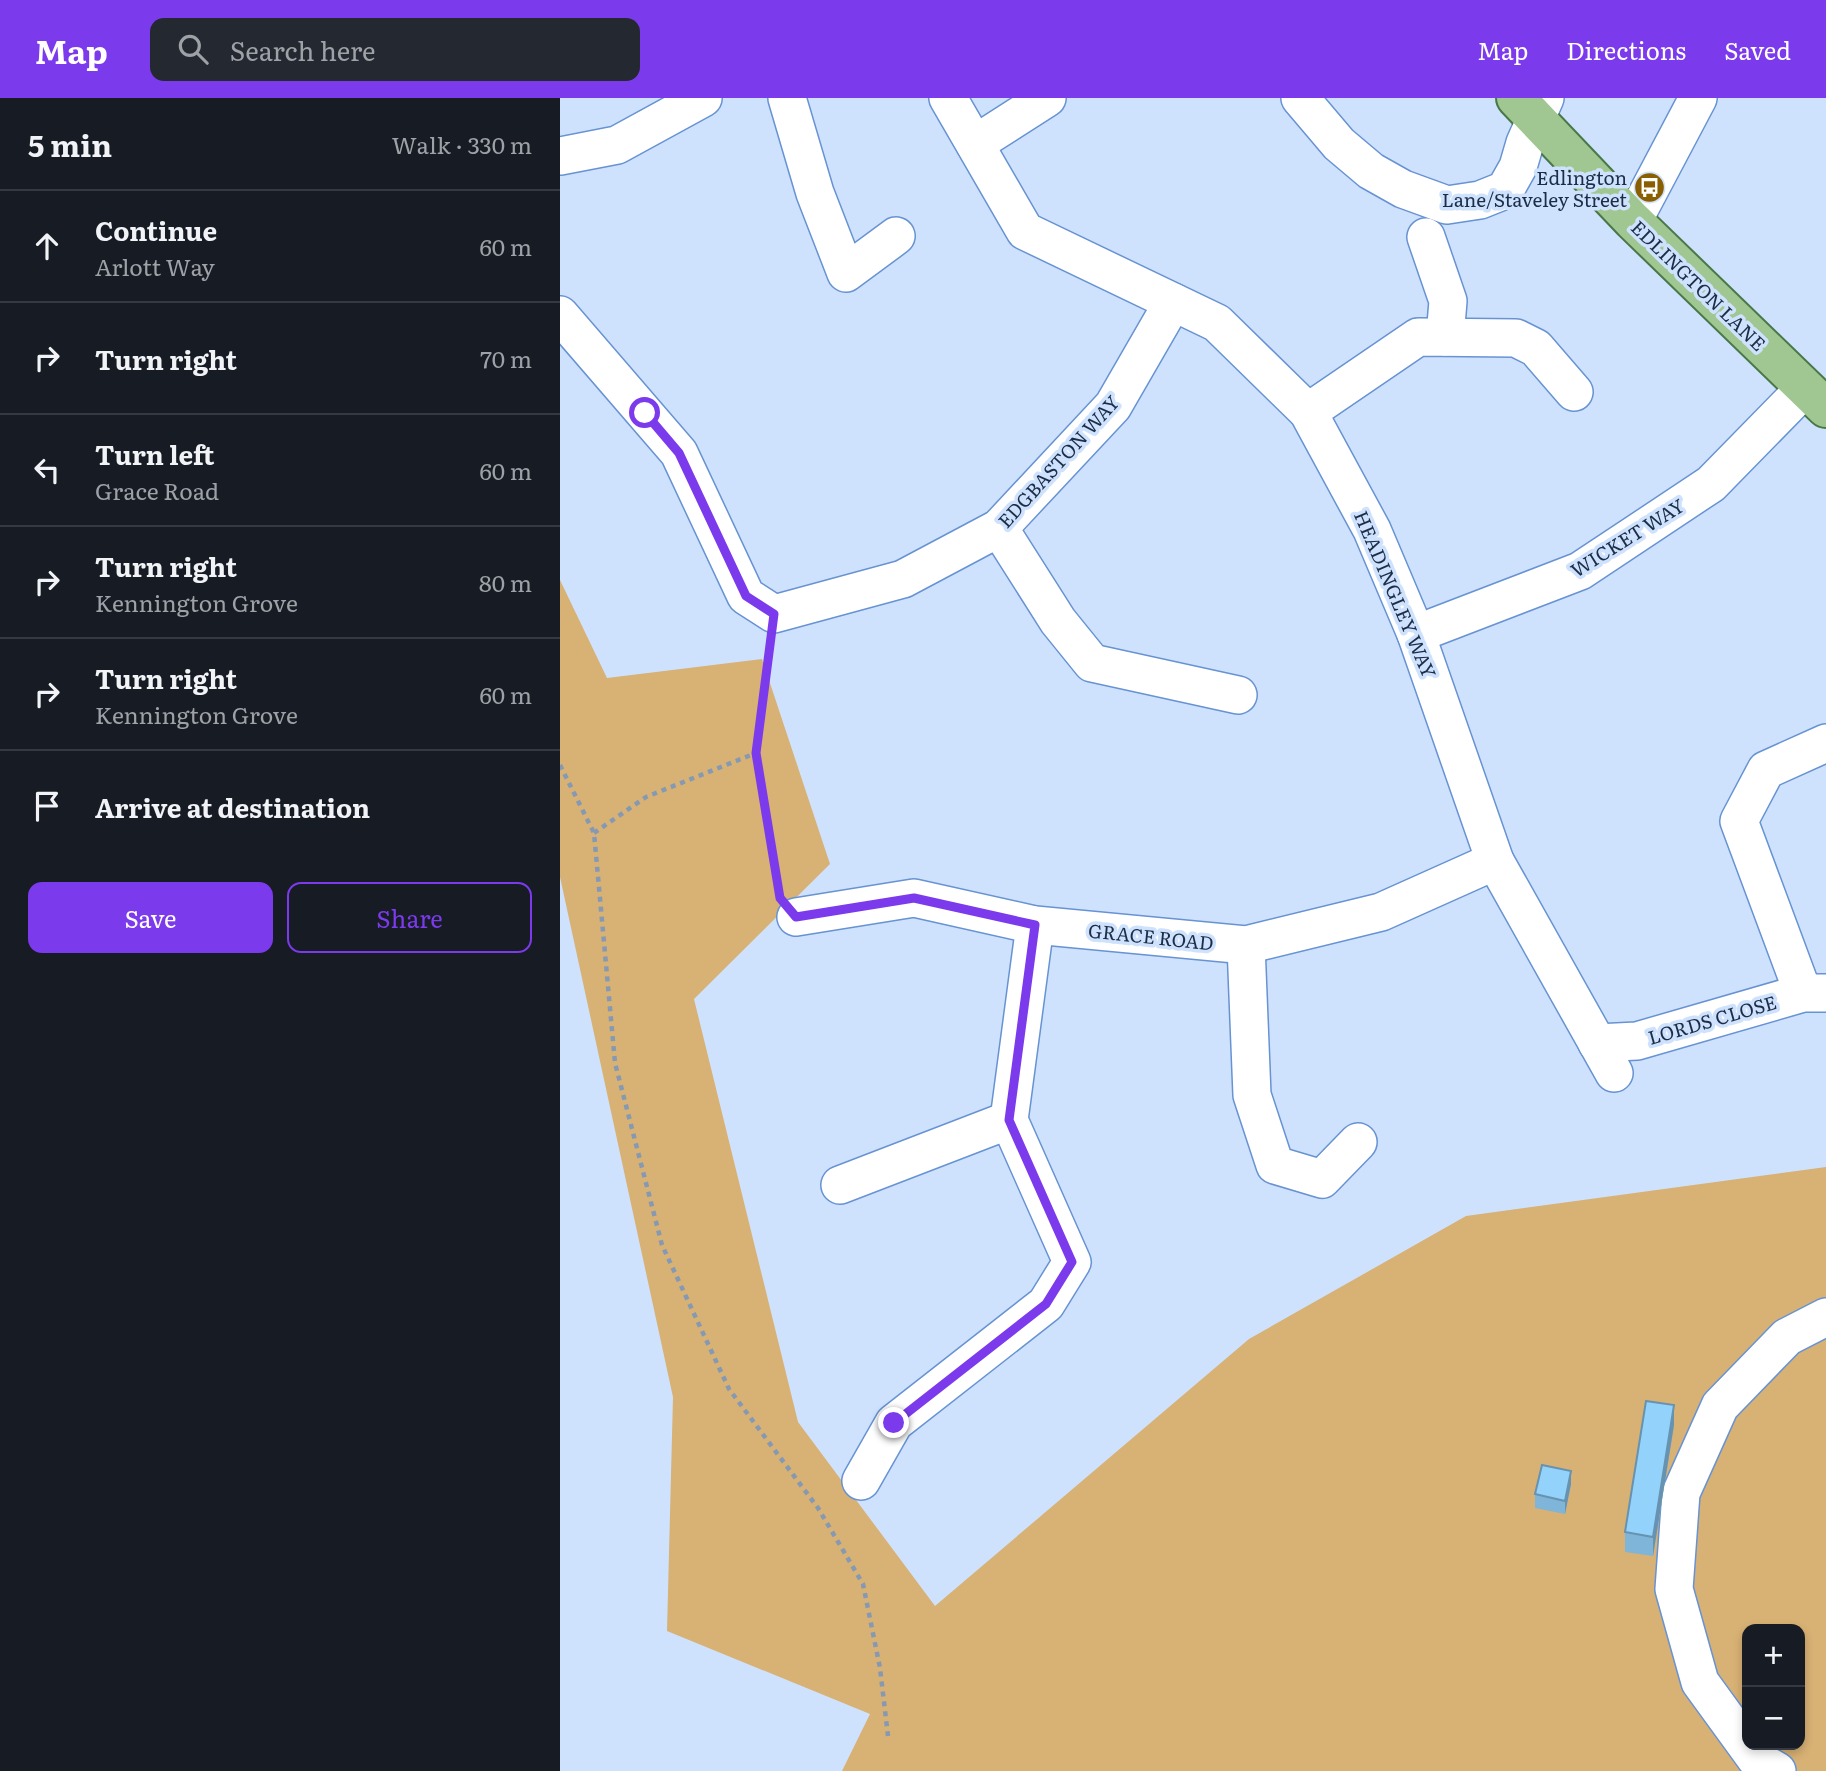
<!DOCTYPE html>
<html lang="en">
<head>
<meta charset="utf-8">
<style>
	body { margin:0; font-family:Literata,serif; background:#242831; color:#f1f3f6 }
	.controls { position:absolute; right:21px; bottom:21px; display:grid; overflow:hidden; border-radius:14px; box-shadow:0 4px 10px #0003 }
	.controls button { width:63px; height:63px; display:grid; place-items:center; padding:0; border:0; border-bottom:2px solid #363941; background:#171b24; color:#f1f3f6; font:35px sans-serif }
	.stop { position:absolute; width:21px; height:21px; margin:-16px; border:5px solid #7c3aed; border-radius:50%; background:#fff }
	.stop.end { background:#7c3aed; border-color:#fff; box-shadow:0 2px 7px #0008 }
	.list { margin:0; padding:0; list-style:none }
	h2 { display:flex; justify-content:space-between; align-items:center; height:91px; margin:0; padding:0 28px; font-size:30px }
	h2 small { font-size:23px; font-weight:400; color:#9ea1a6 }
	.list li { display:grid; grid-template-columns:46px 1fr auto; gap:21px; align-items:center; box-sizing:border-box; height:112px; padding:0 28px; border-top:2px solid #363941 }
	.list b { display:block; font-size:26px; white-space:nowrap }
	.list p { margin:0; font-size:23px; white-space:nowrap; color:#9ea1a6 }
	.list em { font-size:23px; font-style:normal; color:#9ea1a6 }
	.actions { display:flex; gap:14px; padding:21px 28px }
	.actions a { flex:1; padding:16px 0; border:2px solid #7c3aed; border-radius:14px; text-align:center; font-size:24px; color:#7c3aed }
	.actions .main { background:#7c3aed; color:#fff }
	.icon { flex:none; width:38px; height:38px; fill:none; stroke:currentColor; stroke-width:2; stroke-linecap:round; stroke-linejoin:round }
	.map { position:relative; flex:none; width:1266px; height:1673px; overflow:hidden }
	header { display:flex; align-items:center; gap:42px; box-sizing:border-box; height:98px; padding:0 35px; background:#7c3aed; color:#fff }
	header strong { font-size:33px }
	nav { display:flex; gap:38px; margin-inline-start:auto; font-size:24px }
	.search { width:490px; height:63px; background:#242831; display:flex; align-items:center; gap:18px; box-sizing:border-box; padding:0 24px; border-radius:14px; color:#9ea1a6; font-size:26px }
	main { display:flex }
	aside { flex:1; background:#171b24 }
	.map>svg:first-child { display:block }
	.green { fill:#d8b174; fill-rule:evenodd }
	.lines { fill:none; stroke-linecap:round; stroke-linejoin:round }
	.minor-casing { stroke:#6793d3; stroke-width:40 }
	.major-casing { stroke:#487847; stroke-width:42 }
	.path { stroke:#8699b3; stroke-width:4.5; stroke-dasharray:5 5; stroke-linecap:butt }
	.minor { stroke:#fff; stroke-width:37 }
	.major { stroke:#a0c691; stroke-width:38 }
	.wall { fill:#7eb5d8 }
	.shaded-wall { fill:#6793b0 }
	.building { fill:#93d2fb; stroke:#6793b0; stroke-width:2 }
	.route { stroke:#7c3aed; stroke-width:9 }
	.labels { text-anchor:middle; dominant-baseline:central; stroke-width:7; stroke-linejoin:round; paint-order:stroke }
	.poi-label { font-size:19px; fill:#1b2d47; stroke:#cfe2fd; text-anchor:end }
	.street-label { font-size:19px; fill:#1b2d47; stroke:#cfe2fd }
</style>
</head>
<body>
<header>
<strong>Map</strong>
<div class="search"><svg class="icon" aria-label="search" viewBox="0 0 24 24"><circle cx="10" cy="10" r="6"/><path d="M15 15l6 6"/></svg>Search here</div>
<nav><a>Map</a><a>Directions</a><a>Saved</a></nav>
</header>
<main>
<aside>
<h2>5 min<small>Walk · 330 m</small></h2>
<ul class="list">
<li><svg class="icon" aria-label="ahead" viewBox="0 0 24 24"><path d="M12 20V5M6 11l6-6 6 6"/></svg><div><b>Continue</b><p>Arlott Way</p></div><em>60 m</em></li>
<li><svg class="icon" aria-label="right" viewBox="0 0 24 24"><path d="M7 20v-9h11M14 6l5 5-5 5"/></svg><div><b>Turn right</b></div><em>70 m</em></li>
<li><svg class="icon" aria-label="left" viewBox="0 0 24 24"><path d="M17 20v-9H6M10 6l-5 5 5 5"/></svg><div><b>Turn left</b><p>Grace Road</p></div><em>60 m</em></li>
<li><svg class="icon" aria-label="right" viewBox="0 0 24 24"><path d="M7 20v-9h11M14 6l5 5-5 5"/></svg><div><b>Turn right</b><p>Kennington Grove</p></div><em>80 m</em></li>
<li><svg class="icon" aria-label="right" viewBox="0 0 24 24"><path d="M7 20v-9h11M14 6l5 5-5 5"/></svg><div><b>Turn right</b><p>Kennington Grove</p></div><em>60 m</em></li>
<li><svg class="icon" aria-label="arrive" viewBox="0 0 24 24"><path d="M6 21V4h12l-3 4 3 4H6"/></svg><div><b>Arrive at destination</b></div></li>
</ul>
<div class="actions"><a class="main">Save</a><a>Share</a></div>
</aside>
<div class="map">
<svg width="1266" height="1673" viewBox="0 0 1266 1673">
	<rect width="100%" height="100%" fill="#cfe2fd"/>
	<path class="green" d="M 0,482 L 47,580 L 202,561 L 270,766 L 134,901 L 238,1324 L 375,1508 L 689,1241 L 906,1118 L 1266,1069 L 1266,1673 L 282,1673 L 310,1616 L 107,1533 L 113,1299 L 0,779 ZM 1187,1531 L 1240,1531 L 1240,1647 L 1187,1647 Z"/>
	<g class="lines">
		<defs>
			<g id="minor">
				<path d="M 227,0 L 255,95 L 286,175 L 336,138"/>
				<path d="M 388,0 L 465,133 L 657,225 L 748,314 L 812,432 L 856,536 L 935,763 L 1054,975"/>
				<path d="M 740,0 L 779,46 L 811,73 L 843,91 L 887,107 L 920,102 L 945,92 L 958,69 L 965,45 L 985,0"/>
				<path d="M 415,46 L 487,0"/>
				<path d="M 0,58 L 57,47 L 143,0"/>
				<path d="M 1073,123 L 1138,0"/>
				<path d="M 866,139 L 888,203 L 885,239"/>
				<path d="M 0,217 L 119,355 L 186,498 L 214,516 L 343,481 L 439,430 L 553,308 L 613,204"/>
				<path d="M 748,314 L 858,239 L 956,240 L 976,250 L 1014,294"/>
				<path d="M 439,430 L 498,523 L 532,565 L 678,597"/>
				<path d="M 856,536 L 1020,473 L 1151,386 L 1245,290"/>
				<path d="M 236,819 L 354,800 L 475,827 L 686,847 L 821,814 L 935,763"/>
				<path d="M 686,847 L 692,997 L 715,1067 L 762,1081 L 798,1044"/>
				<path d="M 1243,895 L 1179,723 L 1206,672 L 1266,645"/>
				<path d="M 1037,945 L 1077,943 L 1243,895 L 1266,895"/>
				<path d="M 280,1087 L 449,1022"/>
				<path d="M 301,1383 L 334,1325 L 486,1206 L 512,1164 L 449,1022 L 475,827"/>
				<path d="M 1217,1673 L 1196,1661 L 1140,1584 L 1114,1491 L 1121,1395 L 1160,1308 L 1227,1239 L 1266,1219"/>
			</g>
			<path id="major" d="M 956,0 L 1073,123 L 1266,310"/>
		</defs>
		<use href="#minor" class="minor-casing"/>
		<use href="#major" class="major-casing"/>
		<g class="path">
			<path d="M 210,548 L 196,655 L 219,792"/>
			<path d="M 0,667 L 34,735 L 55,965 L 102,1147 L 169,1291 L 258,1410 L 303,1486 L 320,1570 L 328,1638"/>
			<path d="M 34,735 L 86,699 L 196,655"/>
		</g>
		<use href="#minor" class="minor"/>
		<use href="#major" class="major"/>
	</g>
	<g class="wall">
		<path d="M 1114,1327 L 1093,1458 L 1065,1454 L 1065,1434 Z"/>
		<path d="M 1011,1386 L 1005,1416 L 975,1410 L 975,1396 Z"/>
	</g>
	<g class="shaded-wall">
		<path d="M 1114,1307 L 1114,1327 L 1093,1458 L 1093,1439 Z"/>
		<path d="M 1011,1373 L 1011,1386 L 1005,1416 L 1005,1403 Z"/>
	</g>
	<g class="building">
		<path d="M 1086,1303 L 1114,1307 L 1093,1439 L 1065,1434 Z"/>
		<path d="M 982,1367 L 1011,1373 L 1005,1403 L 975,1396 Z"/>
	</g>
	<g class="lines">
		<path class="route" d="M 85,315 L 119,355 L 186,498 L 214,516 L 196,655 L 220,800 L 236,819 L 354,800 L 475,827 L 449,1022 L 512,1164 L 486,1206 L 334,1325"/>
	</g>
	<defs>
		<symbol id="bus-disc" viewBox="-11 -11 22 22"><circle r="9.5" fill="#8a5f01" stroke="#cfe2fd"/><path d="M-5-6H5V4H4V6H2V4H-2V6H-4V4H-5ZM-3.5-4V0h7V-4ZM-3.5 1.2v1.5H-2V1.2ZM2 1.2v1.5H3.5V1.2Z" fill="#fff"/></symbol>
	</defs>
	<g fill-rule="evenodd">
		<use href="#bus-disc" x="1072" y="72" width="35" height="35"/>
	</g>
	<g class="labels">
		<g class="poi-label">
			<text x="1067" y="79">Edlington<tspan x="1067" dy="22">Lane/Staveley Street</tspan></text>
		</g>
		<g class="street-label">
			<text transform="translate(1139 187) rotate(44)">EDLINGTON LANE</text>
			<text transform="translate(498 363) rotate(-48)">EDGBASTON WAY</text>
			<text transform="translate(1067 439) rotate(-32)">WICKET WAY</text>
			<text transform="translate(836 496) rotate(67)">HEADINGLEY WAY</text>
			<text transform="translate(591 838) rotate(6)">GRACE ROAD</text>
			<text transform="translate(1152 921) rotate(-16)">LORDS CLOSE</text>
		</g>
	</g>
</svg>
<div class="controls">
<button>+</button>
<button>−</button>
</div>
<div class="stop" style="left:85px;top:315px"></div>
<div class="stop end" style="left:334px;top:1325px"></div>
</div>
</main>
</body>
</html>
